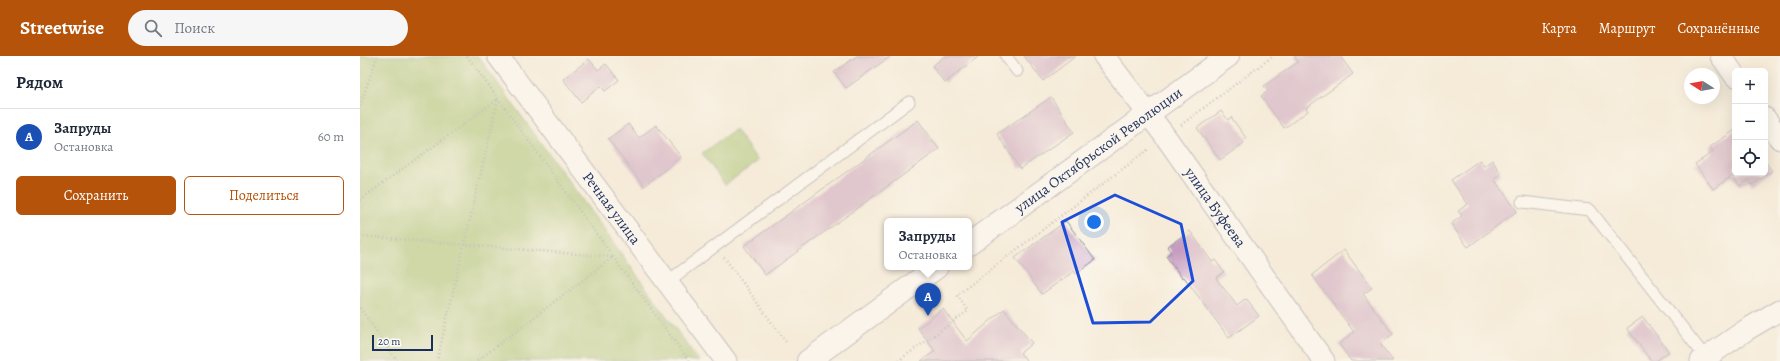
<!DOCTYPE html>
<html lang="ru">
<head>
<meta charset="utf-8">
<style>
	body { margin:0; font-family:Alegreya,serif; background:#f6f6f7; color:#1f2937 }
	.controls { position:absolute; right:12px; top:12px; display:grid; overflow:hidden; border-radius:6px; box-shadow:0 4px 16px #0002 }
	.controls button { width:36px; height:36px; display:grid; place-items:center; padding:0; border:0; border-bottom:1px solid #e0e1e3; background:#fff; color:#1f2937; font:20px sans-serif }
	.compass { position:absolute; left:1324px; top:12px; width:36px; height:36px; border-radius:50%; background:#fff; box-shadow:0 4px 16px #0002; rotate:281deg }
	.scale { position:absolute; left:12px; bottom:10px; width:61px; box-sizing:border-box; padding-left:4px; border:2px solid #1b2f5e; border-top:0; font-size:11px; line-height:14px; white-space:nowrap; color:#1b2f5e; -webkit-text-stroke:3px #fdfcf7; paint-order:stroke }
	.you { position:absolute; left:734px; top:166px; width:14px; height:14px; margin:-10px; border:3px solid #fff; border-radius:50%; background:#1a73e8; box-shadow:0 0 0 6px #1a73e833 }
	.badge { display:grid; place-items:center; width:26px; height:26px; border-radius:50%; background:#b45309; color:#fff; font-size:13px; font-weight:700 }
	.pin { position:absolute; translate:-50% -33px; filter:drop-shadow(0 1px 2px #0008) }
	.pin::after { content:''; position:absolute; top:21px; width:14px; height:12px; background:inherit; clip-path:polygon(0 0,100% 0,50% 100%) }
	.popup { position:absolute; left:524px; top:162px; width:88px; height:52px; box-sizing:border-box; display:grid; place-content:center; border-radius:6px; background:#fff; filter:drop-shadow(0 1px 3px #0005); font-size:13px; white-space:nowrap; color:#747a83 }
	.popup b { font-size:15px; color:#1f2937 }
	.popup::after { content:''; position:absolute; left:50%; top:100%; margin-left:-8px; border:8px solid transparent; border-top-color:#fff }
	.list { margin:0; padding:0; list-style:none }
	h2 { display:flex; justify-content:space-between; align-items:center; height:52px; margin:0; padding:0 16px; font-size:17px }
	h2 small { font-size:13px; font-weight:400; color:#747a83 }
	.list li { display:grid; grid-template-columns:26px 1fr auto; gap:12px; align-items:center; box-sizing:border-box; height:56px; padding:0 16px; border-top:1px solid #e0e1e3 }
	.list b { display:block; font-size:15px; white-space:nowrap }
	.list p { margin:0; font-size:13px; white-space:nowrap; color:#747a83 }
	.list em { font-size:13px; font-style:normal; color:#747a83 }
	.actions { display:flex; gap:8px; padding:12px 16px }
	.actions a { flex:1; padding:9px 0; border:1px solid #b45309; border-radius:6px; text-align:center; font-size:14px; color:#b45309 }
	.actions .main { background:#b45309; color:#fff }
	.icon { flex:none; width:22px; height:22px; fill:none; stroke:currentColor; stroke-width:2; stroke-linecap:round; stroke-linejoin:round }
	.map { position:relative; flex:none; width:1420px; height:305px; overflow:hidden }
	header { display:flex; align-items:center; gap:24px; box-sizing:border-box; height:56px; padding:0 20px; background:#b45309; color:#fff }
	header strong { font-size:19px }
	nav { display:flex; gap:22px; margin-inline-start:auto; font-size:14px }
	.search { width:280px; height:36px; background:#f6f6f7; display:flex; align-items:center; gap:10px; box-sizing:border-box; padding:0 14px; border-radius:22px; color:#747a83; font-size:15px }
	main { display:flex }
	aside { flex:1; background:#fff }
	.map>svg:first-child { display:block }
	.green { fill:#9fc069; stroke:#5d7864 }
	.building { fill:#c69cc0 }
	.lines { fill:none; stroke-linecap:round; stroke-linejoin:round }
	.service-casing { stroke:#888d9b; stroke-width:13 }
	.minor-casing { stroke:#888d9b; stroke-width:23 }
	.primary-casing { stroke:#888d9b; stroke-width:24 }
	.path { stroke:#888d9b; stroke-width:2.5; stroke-dasharray:1 3; stroke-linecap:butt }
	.service { stroke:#fff; stroke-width:11 }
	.minor { stroke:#fff; stroke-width:21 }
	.primary { stroke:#fff; stroke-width:22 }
	.marked { fill:none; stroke:#1d4ed8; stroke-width:3; stroke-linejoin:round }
	.labels { text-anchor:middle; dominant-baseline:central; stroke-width:3; stroke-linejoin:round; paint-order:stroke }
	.street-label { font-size:15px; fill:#1b2f5e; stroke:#fdfcf7 }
</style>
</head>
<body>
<header>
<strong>Streetwise</strong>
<div class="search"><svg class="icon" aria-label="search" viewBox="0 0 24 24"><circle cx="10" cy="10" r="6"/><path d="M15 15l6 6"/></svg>Поиск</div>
<nav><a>Карта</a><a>Маршрут</a><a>Сохранённые</a></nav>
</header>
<main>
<aside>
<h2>Рядом<small></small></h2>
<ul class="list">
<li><span class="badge" style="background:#1a4fb4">A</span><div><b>Запруды</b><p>Остановка</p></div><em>60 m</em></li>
</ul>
<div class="actions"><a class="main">Сохранить</a><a>Поделиться</a></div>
</aside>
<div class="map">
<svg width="1420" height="305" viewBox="0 0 1420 305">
	<rect width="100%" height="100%" fill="#fdfcf7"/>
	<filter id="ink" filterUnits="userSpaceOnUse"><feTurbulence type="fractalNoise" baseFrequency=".025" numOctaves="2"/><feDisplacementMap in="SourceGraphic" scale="8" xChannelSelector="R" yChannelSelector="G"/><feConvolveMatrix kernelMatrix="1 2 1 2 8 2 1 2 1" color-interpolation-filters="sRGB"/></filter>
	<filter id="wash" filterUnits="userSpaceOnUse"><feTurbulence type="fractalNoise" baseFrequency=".012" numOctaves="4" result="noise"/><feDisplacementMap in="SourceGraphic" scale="16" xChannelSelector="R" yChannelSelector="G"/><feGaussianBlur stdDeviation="0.9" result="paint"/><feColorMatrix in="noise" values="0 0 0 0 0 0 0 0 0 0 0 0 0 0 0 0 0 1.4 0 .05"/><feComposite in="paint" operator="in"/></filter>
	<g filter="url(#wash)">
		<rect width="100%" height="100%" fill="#f6ebd8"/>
		<g class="green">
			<path d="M 0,0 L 118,0 L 339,305 L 0,305 Z"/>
			<path d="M 375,73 L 398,105 L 365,129 L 342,97 Z"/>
		</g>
		<g id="blocks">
			<g class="building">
				<path d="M 497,0 L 531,0 L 486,32 L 474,16 Z"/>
				<path d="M 585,0 L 619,0 L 585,27 L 572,10 Z"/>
				<path d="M 664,0 L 716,0 L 683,25 Z"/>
				<path d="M 934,0 L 980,0 L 993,18 L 946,52 L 948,55 L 924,72 L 901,40 L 908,35 L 904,30 L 938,6 Z"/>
				<path d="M 229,3 L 238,14 L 246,8 L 259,24 L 245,35 L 241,30 L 221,46 L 203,23 Z"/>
				<path d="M 691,41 L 714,76 L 660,113 L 637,78 Z"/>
				<path d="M 861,55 L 868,64 L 871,61 L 886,82 L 882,84 L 884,87 L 860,104 L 837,72 Z"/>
				<path d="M 558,64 L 579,93 L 405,219 L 384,190 Z"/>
				<path d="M 268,68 L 279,82 L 296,69 L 321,101 L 284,130 L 248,83 Z"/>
				<path d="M 1375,74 L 1375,117 L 1405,117 L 1405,105 L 1412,115 L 1392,129 L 1389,124 L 1380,130 L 1372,120 L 1353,133 L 1335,108 L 1353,96 L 1350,91 Z"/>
				<path d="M 1120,104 L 1124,110 L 1132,104 L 1141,118 L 1134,123 L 1157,155 L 1108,191 L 1091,168 L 1102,160 L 1098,155 L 1108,148 L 1091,124 Z"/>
				<path d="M 706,165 L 735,204 L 716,218 L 714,215 L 682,238 L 655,202 Z"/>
				<path d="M 830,175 L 852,206 L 855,204 L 864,216 L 856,222 L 877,250 L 886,243 L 899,260 L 869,282 L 824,221 L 822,222 L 806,200 L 811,196 L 807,191 Z"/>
				<path d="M 984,194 L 1012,232 L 1003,238 L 1033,278 L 1020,288 L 1033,305 L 991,305 L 979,288 L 994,276 L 952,219 Z"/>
				<path d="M 583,253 L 607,285 L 644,253 L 672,287 L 660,297 L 667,305 L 561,305 L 575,295 L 558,272 Z"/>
				<path d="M 1283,261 L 1309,296 L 1296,305 L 1291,305 L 1267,272 Z"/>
			</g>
		</g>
	</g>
	<g filter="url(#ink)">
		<use href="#blocks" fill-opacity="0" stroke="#888d9b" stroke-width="1"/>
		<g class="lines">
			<defs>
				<g id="service">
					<path d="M 646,0 L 657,15"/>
					<path d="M 1162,146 L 1230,154 L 1346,302"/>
					<path d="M 307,226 L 549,46"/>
				</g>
				<g id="minor">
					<path id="s1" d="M 138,0 L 366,305"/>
					<path id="s2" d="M 744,0 L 805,80 L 964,305"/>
					<path d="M 1361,0 L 1375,20"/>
					<path d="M 1405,62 L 1420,83"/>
					<path d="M 1341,305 L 1386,274 L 1420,254"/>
				</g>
				<g id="primary">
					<path id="s3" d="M 609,188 L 868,0"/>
					<path d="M 448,305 L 577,211"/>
				</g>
			</defs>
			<use href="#service" class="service-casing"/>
			<use href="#minor" class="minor-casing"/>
			<use href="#primary" class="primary-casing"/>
			<g class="path">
				<path d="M 107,0 L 329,305"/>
				<path d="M 0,50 L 17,0"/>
				<path d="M 821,69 L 913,0"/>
				<path d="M 0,144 L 138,43 L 77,305"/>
				<path d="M 0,180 L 253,201 L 117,305"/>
				<path d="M 364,201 L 426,286"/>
				<path d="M 0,252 L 37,305"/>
				<path d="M 538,305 L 608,255 L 597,239 L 790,92"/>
			</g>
			<use href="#service" class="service"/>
			<use href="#minor" class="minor"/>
			<use href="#primary" class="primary"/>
		</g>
	</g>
	<path d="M0 0H1420V305H0ZM 755,139 L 821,168 L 833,225 L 790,266 L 733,267 L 702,166 Z" fill="#f6ebd8" fill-opacity=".55" fill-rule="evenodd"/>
	<path class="marked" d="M 755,139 L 821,168 L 833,225 L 790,266 L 733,267 L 702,166 Z"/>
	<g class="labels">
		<g class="street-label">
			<text stroke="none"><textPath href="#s3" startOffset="160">улица Октябрьской Революции</textPath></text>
			<text stroke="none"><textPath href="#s2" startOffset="188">улица Буфеева</textPath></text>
			<text stroke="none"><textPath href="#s1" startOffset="190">Речная улица</textPath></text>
		</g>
	</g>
</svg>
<div class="controls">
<button>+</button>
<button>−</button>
<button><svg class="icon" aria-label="locate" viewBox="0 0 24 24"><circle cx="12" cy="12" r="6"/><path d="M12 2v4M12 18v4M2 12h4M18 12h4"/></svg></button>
</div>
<svg class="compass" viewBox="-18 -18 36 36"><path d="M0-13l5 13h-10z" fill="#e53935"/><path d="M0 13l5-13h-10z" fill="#747a83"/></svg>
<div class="scale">20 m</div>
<div class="you"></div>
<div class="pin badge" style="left:568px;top:260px;background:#1a4fb4">A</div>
<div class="popup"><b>Запруды</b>Остановка</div>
</div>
</main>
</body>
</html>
